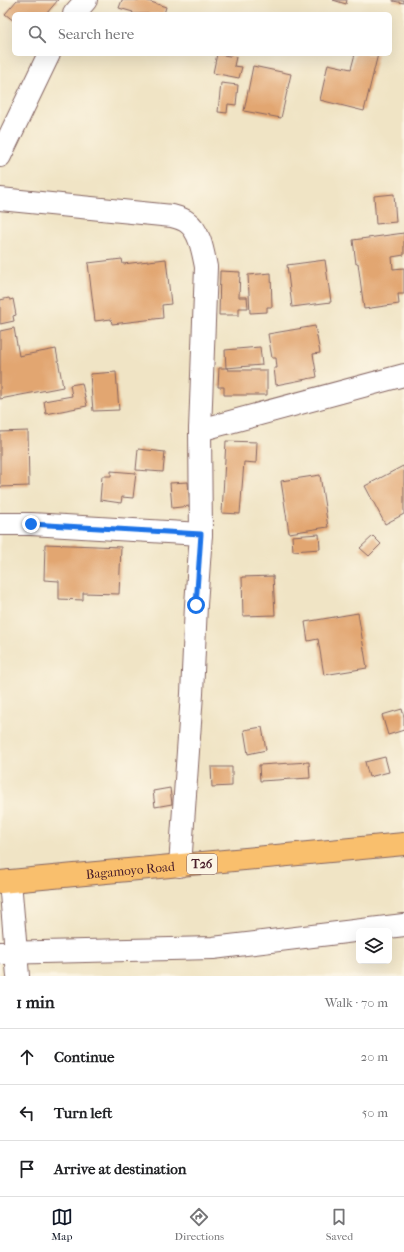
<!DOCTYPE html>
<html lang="en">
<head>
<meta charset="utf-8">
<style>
	body { margin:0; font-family:"IM FELL French Canon",serif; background:#f6f6f6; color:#202124 }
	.controls { position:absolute; right:12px; bottom:12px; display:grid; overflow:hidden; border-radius:6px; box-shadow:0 4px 16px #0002 }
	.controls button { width:36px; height:36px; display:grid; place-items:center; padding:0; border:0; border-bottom:1px solid #e0e0e0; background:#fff; color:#202124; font:20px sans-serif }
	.stop { position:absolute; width:12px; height:12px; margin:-9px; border:3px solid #1a73e8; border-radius:50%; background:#fff }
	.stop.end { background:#1a73e8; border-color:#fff; box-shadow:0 1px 4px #0008 }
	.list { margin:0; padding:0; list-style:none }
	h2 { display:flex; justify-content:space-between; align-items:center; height:52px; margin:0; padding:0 16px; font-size:17px }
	h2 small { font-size:13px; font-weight:400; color:#757577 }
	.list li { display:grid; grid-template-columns:26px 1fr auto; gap:12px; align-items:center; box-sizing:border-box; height:56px; padding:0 16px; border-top:1px solid #e0e0e0 }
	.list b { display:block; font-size:15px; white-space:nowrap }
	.list em { font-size:13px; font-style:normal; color:#757577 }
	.icon { flex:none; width:22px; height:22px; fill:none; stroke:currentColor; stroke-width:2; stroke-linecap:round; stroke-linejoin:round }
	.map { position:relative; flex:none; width:404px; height:976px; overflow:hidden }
	.search { position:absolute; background:#fff; box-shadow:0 4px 16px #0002; left:12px; right:12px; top:12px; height:44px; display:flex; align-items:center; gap:10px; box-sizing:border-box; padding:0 14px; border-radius:6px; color:#757577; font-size:15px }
	.sheet { height:220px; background:#fff }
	nav { display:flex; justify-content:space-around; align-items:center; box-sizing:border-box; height:56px; border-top:1px solid #e0e0e0; background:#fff; font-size:11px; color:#757577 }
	nav a { display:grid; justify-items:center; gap:2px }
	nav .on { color:#111827 }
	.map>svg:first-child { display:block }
	.building { fill:#e2a671 }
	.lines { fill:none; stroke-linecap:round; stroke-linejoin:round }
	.minor-casing { stroke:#846461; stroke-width:24 }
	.trunk-casing { stroke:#846461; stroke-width:24 }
	.minor { stroke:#fff; stroke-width:22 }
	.trunk { stroke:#f9bf6d; stroke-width:22 }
	.route { stroke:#1a73e8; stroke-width:5 }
	.labels { text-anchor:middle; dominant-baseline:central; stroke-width:3; stroke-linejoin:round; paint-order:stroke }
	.shield { fill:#fcf5e5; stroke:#7f5f63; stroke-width:1 }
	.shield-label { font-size:12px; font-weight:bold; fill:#4a1f2b }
	.street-label { font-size:13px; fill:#4a1f2b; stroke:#fcf5e5 }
</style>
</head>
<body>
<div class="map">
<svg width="404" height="976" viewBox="0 0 404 976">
	<rect width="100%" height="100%" fill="#fcf5e5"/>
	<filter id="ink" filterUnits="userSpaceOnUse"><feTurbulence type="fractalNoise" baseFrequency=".025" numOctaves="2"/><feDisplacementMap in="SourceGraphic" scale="8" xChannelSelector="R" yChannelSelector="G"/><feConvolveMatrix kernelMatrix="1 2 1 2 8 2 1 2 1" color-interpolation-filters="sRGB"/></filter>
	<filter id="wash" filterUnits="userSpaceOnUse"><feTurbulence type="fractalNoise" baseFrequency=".012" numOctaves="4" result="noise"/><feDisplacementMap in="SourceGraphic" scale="16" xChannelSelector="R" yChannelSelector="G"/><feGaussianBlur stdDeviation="0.9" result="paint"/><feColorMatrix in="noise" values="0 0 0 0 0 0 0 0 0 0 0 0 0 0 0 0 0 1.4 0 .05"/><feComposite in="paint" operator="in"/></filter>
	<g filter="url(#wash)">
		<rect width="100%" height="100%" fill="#f0e4c5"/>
		<g id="blocks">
			<g class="building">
				<path d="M 17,0 L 58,0 L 46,14 L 14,14 L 14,21 L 5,14 Z"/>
				<path d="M 122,0 L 145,0 L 166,7 L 164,14 L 132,14 L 133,12 L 119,8 Z"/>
				<path d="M 333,0 L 347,0 L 346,4 Z"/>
				<path d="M 393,0 L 404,0 L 404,3 L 393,1 Z"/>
				<path d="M 217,54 L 236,57 L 234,66 L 242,67 L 239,78 L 213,73 Z"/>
				<path d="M 355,54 L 378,54 L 364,111 L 320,100 L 328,64 L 351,69 Z"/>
				<path d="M 253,66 L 291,74 L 281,118 L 244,111 Z"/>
				<path d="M 221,83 L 238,85 L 236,105 L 228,104 L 227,113 L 218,112 Z"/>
				<path d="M 394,194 L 396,222 L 376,224 L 374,196 Z"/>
				<path d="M 404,233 L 404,255 L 392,257 L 393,269 L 404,268 L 404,294 L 398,294 L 399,304 L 364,309 L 358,263 L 356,264 L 353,240 Z"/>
				<path d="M 122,259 L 123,264 L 166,259 L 171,304 L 162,305 L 163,318 L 112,324 L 111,319 L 95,321 L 88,263 Z"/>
				<path d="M 325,260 L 331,302 L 292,307 L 287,265 Z"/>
				<path d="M 220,271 L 240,272 L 239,297 L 247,297 L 248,308 L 239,308 L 239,315 L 219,315 Z"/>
				<path d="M 271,273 L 272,307 L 267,307 L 267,312 L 250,313 L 248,275 Z"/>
				<path d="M 9,298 L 10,300 L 13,299 L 16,315 L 13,316 L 14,321 L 0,324 L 0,300 Z"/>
				<path d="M 315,326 L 320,353 L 313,354 L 317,377 L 276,385 L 274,368 L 277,368 L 276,358 L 272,358 L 268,334 Z"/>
				<path d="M 14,328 L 19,356 L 56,349 L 63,387 L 0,399 L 0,331 Z"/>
				<path d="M 260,347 L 262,365 L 226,368 L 225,350 Z"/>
				<path d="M 219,368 L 228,368 L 228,370 L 267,370 L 267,395 L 224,395 L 224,387 L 218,387 Z"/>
				<path d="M 116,372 L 119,410 L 93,411 L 90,374 Z"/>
				<path d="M 82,383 L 87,406 L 46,414 L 44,401 L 72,396 L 70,385 Z"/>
				<path d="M 28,431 L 29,486 L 0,487 L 0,432 Z"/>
				<path d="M 226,441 L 257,442 L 256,463 L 244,462 L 240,514 L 222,513 Z"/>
				<path d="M 138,449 L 165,452 L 163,472 L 136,470 Z"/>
				<path d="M 403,466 L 404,469 L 404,514 L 385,524 L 365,486 Z"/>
				<path d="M 111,471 L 136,473 L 133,498 L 122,497 L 121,503 L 100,500 L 102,476 L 111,476 Z"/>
				<path d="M 320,475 L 328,527 L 289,533 L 281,481 Z"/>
				<path d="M 188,482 L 190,506 L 172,508 L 170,483 Z"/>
				<path d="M 319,534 L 320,549 L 293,551 L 292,536 Z"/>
				<path d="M 373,536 L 381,544 L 369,556 L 360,548 Z"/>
				<path d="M 45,544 L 121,547 L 119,594 L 83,593 L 83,600 L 59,599 L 59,581 L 44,580 Z"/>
				<path d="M 273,576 L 275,615 L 243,616 L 242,577 Z"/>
				<path d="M 358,613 L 367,668 L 324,675 L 318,639 L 308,641 L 305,622 Z"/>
				<path d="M 402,709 L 404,717 L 404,730 L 388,735 L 382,715 Z"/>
				<path d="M 262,727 L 266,750 L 248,754 L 244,730 Z"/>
				<path d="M 385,757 L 389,772 L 369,777 L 365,762 Z"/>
				<path d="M 309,762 L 310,778 L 260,781 L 259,765 Z"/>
				<path d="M 211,767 L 232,767 L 232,786 L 212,787 Z"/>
				<path d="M 170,788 L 172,804 L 155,807 L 153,791 Z"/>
			</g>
		</g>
	</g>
	<g filter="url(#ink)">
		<use href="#blocks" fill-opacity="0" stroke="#846461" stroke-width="1"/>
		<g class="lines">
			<defs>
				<g id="minor">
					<path d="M 74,14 L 86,0"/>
					<path d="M 0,156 L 49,54"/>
					<path d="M 0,199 L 172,216 C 176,217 183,219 187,222 C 200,231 203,252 206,267 L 200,430 L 201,534 L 196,605 L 192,694 L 180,866"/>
					<path d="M 200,430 L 404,375"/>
					<path d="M 0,524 L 31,524 L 201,534"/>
					<path d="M 10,881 L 18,976"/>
					<path d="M 0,953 L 213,948 L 404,925"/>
				</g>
				<g id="trunk">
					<path id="s1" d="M 0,882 L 404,844"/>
				</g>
			</defs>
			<use href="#minor" class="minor-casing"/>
			<use href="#trunk" class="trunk-casing"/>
			<use href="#minor" class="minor"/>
			<use href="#trunk" class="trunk"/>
		</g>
	</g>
	<g class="lines" filter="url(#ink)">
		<path class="route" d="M 31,524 L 201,534 L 196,605"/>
	</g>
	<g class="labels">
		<rect class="shield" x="187" y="854" width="30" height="20" rx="3"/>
		<g class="shield-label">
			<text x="202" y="864">T26</text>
		</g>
		<g class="street-label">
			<text stroke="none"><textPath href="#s1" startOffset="131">Bagamoyo Road</textPath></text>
		</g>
	</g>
</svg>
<div class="controls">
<button><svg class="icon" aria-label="layers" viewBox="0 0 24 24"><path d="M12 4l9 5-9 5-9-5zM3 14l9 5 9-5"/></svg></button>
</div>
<div class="stop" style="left:196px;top:605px"></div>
<div class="stop end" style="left:31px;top:524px"></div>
<div class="search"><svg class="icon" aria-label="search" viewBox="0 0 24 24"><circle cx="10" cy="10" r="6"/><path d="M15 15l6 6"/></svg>Search here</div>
</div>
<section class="sheet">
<h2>1 min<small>Walk · 70 m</small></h2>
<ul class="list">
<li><svg class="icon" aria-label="ahead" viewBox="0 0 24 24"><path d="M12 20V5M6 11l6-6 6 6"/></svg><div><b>Continue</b></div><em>20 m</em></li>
<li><svg class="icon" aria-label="left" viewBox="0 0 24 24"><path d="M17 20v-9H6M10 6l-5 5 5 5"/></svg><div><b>Turn left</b></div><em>50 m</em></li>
<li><svg class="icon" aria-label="arrive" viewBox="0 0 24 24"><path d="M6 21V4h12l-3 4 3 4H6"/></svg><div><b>Arrive at destination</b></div></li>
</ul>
</section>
<nav>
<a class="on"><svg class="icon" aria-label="map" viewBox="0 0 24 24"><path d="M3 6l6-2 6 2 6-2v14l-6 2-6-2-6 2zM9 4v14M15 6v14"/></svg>Map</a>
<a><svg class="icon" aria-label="directions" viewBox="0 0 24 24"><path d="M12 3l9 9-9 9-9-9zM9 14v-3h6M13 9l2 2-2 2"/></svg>Directions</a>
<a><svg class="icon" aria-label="saved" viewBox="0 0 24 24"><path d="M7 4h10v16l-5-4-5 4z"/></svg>Saved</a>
</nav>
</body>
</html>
